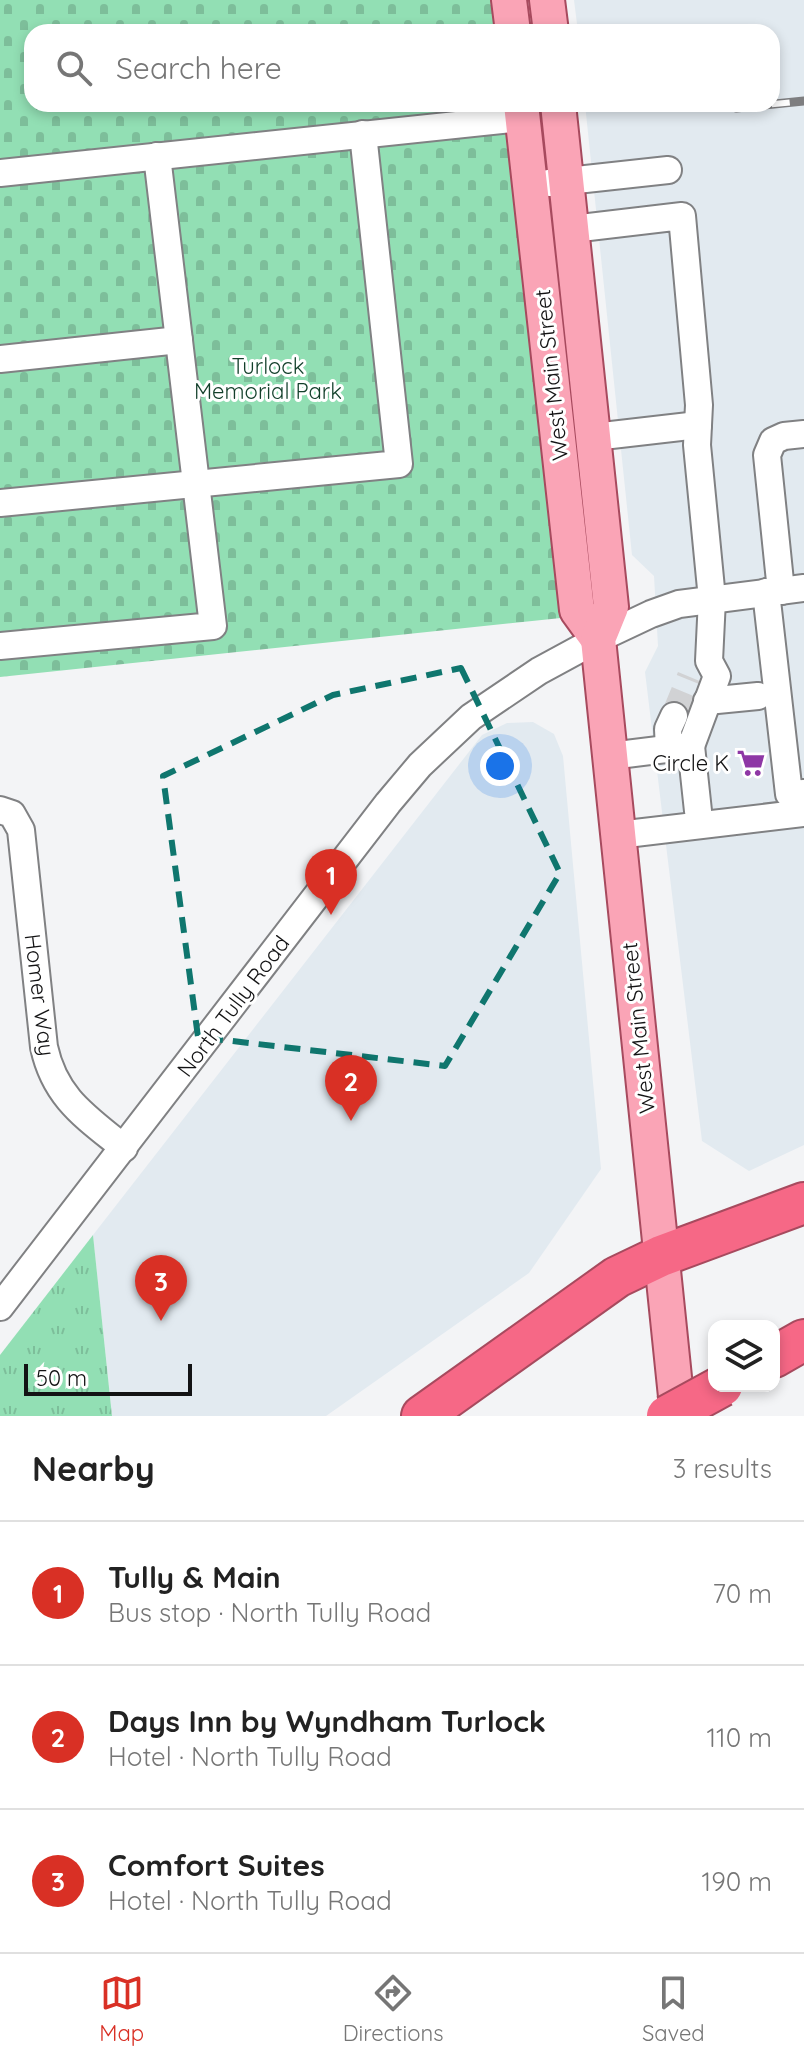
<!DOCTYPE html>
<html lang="en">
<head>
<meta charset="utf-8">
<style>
	body { margin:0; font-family:Quicksand,sans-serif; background:#f2f2f2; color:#222 }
	.controls { position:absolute; right:24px; bottom:24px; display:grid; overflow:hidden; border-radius:16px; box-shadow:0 4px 12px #0003 }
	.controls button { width:72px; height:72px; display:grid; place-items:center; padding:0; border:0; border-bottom:2px solid #e0e0e0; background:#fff; color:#222; font:40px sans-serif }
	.scale { position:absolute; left:24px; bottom:20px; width:168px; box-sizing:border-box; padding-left:8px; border:4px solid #131314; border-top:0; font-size:22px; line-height:28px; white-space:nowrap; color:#131314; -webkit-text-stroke:6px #fff; paint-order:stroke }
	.you { position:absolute; left:500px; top:766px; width:28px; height:28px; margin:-20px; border:6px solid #fff; border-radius:50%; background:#1a73e8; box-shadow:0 0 0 12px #1a73e833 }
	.badge { display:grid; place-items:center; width:52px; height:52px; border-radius:50%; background:#d93025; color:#fff; font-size:26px; font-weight:700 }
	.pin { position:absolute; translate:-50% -66px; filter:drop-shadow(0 2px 4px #0008) }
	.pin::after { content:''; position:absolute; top:42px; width:28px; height:24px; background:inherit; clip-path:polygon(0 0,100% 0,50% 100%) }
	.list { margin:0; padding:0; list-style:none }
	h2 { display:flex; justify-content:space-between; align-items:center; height:104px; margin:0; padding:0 32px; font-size:34px }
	h2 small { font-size:26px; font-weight:400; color:#767676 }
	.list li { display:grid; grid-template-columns:52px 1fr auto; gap:24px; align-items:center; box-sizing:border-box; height:144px; padding:0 32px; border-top:2px solid #e0e0e0 }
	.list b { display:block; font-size:30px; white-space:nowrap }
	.list p { margin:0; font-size:26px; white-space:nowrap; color:#767676 }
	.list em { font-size:26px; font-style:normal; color:#767676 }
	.icon { flex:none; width:44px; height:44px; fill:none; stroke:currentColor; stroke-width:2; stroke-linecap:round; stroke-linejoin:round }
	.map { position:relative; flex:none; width:804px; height:1416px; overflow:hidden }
	.search { position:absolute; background:#fff; box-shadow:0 4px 12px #0003; left:24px; right:24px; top:24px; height:88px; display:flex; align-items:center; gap:20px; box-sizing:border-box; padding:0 28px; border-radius:24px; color:#767676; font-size:30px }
	.sheet { height:536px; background:#fff }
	nav { display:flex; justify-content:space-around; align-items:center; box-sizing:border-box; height:112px; border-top:2px solid #e0e0e0; background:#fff; font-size:22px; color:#767676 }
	nav a { display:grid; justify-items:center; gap:4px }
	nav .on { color:#d93025 }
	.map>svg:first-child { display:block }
	.built { fill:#e2eaf0 }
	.grass { fill:url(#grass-tufts) }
	.cemetery { fill:url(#cemetery-stones) }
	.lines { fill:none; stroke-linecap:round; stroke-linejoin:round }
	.minor-tunnel { stroke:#d1d2d4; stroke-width:26; stroke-dasharray:26 13; stroke-linecap:butt }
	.minor-casing { stroke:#808183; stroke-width:30 }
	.major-casing { stroke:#a74a5e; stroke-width:38 }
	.highway-casing { stroke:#a74a5e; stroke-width:44 }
	.minor { stroke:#fff; stroke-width:26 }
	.major { stroke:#faa4b6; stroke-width:34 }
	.highway { stroke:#f66886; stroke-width:40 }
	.rail-casing { stroke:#7e7e80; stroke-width:9 }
	.rail { stroke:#fff; stroke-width:6; stroke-dasharray:18; stroke-linecap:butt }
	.highway-bridge-casing { stroke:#a74a5e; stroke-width:44; stroke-linecap:butt }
	.highway-bridge { stroke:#f66886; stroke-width:40 }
	.marked { fill:none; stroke:#0f766e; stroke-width:6; stroke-dasharray:16 10; stroke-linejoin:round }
	.labels { text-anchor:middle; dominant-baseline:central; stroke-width:6; stroke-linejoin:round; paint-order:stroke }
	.park-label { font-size:22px; fill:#123f2a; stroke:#fff }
	.street-label { font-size:22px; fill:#131314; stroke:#fff }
	.poi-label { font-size:22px; fill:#131314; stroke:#fff; text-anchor:end }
</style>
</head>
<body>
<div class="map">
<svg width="804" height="1416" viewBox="0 0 804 1416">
	<defs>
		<pattern id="grass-tufts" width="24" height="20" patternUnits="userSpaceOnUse" patternTransform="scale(2)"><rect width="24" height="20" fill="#92dfb4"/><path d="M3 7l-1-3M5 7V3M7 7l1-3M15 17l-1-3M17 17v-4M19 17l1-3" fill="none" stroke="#7dbe9a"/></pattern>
		<pattern id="cemetery-stones" width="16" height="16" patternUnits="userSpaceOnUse" patternTransform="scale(2)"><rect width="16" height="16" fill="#92dfb4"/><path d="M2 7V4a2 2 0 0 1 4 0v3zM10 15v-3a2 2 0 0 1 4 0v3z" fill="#7dbe9a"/></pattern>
	</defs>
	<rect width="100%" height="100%" fill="#f3f4f6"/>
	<g class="built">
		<path d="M 574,0 L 804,0 L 804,1145 L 749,1171 L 702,1141 L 645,672 L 658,646 L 654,576 L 632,555 L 585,104 L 772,104 L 772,32 L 578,32 Z"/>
		<path d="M 533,722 L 554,734 L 563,756 L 601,1169 L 529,1273 L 326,1416 L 112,1416 L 93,1235 L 482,735 L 507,723 Z"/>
	</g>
	<path class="grass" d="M 93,1235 L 112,1416 L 0,1416 L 0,1355 Z"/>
	<path class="cemetery" d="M 0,0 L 496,0 L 500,32 L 32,32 L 32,104 L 507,104 L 561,618 L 0,677 Z"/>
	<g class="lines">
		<path class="minor-tunnel" d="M 674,716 L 690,677"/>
		<defs>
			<g id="minor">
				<path d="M 0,173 L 522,118"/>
				<path d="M 549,183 L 668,170"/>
				<path d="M 572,229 L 682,216 L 699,405 L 697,445 L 712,599 L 709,661 L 717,676 L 691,746"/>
				<path d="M 0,359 L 179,340"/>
				<path d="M 594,437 L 698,425"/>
				<path d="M 0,503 L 399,464 L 363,134"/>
				<path d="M 781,591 L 767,455 L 773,441 L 784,436 L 804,434"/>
				<path d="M 766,592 L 789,794 L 804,793"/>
				<path d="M 0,646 L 213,626 L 157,156"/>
				<path d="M 707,701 L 758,696"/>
				<path d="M 669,749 L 668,729 L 674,716"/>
				<path d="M 610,756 L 691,746 L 698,811"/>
				<path d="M 0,810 L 12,814 L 21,830 L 44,1047 C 55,1098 86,1117 124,1148"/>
				<path d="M 618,835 L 804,813"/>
				<path d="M 0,1307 L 388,803 L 420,765 L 471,717 L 539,671 L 598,639 L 651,614 L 679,604 L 804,588"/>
			</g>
			<g id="major">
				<path d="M 509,0 L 513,32"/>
				<path d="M 547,0 L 551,32"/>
				<path d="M 521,104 L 577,610 L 598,639"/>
				<path d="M 558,104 L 611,607 L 598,639 L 678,1416"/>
			</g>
			<g id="highway">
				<path d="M 774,1357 L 804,1340"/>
				<path d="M 422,1416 L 617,1277 L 661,1256 L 804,1203"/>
			</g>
		</defs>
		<use href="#minor" class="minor-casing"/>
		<use href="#major" class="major-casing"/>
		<use href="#highway" class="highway-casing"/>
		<use href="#minor" class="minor"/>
		<use href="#major" class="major"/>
		<use href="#highway" class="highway"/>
		<defs>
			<path id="rail" d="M 736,108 L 804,101"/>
		</defs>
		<use href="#rail" class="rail-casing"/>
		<use href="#rail" class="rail"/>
		<defs>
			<path id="highway-bridge" d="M 667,1416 L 722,1386"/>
		</defs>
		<use href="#highway-bridge" class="highway-bridge-casing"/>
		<use href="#highway-bridge" class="highway-bridge"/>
	</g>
	<path class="marked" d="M 461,668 L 560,873 L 445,1066 L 198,1037 L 163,776 L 333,695 Z"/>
	<defs>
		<symbol id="supermarket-bare" viewBox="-9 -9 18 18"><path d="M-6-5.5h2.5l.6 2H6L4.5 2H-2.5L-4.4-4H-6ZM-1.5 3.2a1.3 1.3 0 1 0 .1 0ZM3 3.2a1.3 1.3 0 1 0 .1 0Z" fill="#8e37a5" stroke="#fff" stroke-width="2.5" paint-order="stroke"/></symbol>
	</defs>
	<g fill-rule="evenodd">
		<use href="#supermarket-bare" x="731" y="743" width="40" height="40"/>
	</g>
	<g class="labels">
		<g class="park-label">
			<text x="268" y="366">Turlock<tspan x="268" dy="25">Memorial Park</tspan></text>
		</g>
		<g class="street-label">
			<text transform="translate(551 375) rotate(-96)">West Main Street</text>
			<text transform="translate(40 995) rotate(83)">Homer Way</text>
			<text transform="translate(233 1006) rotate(-53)">North Tully Road</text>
			<text transform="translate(638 1028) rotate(-96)">West Main Street</text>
		</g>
		<g class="poi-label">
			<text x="729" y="763">Circle K</text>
		</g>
	</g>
</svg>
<div class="controls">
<button><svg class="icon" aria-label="layers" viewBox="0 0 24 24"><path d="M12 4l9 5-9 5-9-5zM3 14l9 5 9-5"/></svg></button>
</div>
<div class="scale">50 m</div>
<div class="you"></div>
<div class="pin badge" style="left:331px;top:915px">1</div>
<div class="pin badge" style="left:351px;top:1121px">2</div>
<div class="pin badge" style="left:161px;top:1321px">3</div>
<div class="search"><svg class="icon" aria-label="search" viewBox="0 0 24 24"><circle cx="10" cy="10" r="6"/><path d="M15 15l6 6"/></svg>Search here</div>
</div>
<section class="sheet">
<h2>Nearby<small>3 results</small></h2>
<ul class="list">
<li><span class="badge">1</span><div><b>Tully &amp; Main</b><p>Bus stop · North Tully Road</p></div><em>70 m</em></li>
<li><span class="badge">2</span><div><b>Days Inn by Wyndham Turlock</b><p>Hotel · North Tully Road</p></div><em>110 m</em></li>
<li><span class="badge">3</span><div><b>Comfort Suites</b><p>Hotel · North Tully Road</p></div><em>190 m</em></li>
</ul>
</section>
<nav>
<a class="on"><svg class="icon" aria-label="map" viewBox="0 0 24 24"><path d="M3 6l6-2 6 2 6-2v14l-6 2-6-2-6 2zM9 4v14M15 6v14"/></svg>Map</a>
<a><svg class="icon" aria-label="directions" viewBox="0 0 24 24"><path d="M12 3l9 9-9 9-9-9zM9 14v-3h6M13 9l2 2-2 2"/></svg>Directions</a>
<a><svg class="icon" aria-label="saved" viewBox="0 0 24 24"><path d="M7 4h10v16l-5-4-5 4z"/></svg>Saved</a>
</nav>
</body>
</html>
